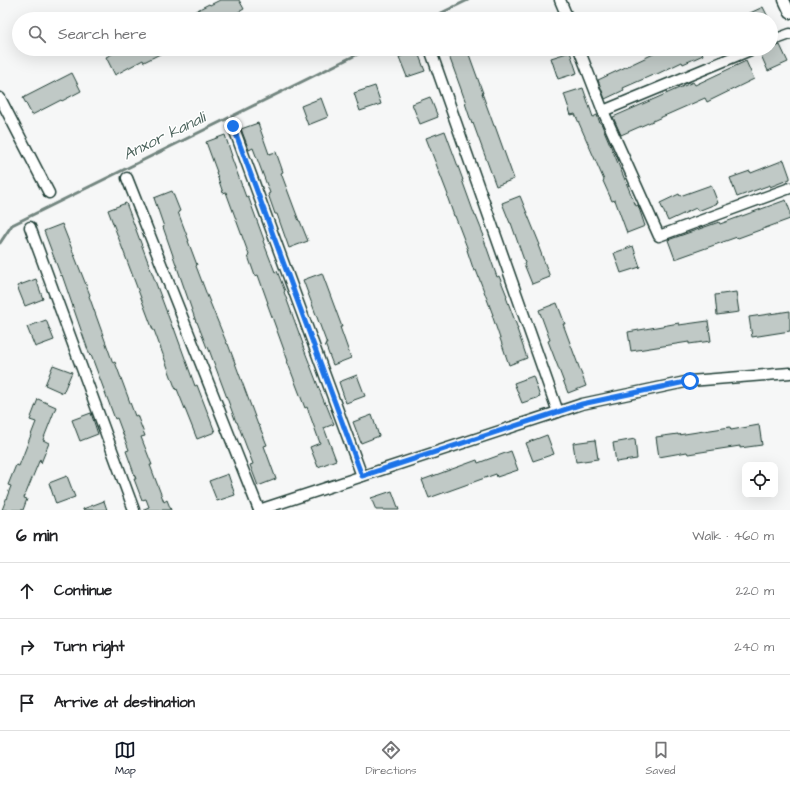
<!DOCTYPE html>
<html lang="en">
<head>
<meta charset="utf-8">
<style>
	body { margin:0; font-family:"Architects Daughter",sans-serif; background:#f2f2f2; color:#202124 }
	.controls { position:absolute; right:12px; bottom:12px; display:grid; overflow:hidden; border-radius:8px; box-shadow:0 4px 16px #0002 }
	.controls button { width:36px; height:36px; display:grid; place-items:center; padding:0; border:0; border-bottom:1px solid #e0e0e0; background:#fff; color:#202124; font:20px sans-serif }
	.stop { position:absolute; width:12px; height:12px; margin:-9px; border:3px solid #1a73e8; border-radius:50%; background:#fff }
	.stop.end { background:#1a73e8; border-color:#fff; box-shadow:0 1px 4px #0008 }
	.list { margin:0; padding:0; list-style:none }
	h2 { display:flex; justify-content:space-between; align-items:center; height:52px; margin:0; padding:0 16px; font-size:17px }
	h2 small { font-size:13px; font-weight:400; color:#757577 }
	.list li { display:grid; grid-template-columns:26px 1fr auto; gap:12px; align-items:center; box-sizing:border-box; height:56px; padding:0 16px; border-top:1px solid #e0e0e0 }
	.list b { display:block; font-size:15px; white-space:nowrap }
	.list em { font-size:13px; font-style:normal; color:#757577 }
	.icon { flex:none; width:22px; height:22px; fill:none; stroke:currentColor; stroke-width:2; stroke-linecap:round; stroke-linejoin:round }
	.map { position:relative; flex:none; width:790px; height:510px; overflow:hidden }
	.search { position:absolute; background:#fff; box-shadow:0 4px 16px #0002; left:12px; right:12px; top:12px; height:44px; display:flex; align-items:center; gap:10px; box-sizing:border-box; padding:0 14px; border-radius:22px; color:#757577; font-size:15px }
	.sheet { height:220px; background:#fff }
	nav { display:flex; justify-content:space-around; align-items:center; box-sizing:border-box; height:56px; border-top:1px solid #e0e0e0; background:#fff; font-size:11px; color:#757577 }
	nav a { display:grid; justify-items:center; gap:2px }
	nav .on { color:#111827 }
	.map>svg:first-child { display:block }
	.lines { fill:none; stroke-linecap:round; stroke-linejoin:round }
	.stream { stroke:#72857f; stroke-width:3 }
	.building { fill:#c0c9c6; stroke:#1f3d34 }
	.minor-casing { stroke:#1f3d34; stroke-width:13 }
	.minor { stroke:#fff; stroke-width:10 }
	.route { stroke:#1a73e8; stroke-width:5 }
	.labels { text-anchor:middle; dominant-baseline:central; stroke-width:3; stroke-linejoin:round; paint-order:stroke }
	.water-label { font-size:16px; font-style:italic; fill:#49615a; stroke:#fff }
</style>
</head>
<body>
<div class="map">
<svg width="790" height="510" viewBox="0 0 790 510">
	<rect width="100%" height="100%" fill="#f6f7f7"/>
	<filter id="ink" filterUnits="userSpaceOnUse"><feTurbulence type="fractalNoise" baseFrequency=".025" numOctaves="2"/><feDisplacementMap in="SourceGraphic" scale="8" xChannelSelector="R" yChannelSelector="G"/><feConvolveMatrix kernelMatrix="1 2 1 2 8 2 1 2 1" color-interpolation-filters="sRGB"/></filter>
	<g filter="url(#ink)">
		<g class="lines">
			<g class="stream">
				<path d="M 429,19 L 468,0"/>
				<path d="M 0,243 L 12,225 L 368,49"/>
			</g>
		</g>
		<g class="building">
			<path d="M 220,0 L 239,0 L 244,9 L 226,19 L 180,19 L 209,4 L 210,5 Z"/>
			<path d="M 763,7 L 769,19 L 737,19 Z"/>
			<path d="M 780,45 L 788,62 L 768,71 L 760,53 Z"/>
			<path d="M 122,49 L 170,49 L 144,62 L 143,60 L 115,75 L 106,57 Z"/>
			<path d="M 467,49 L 483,93 L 482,93 L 494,126 L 495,126 L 514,179 L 496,186 L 473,123 L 472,124 L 465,103 L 466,103 L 449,56 Z"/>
			<path d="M 664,49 L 701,49 L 703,55 L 683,64 L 682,62 L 655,75 L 655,74 L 623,88 L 624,90 L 605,99 L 598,80 Z"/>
			<path d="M 417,50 L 425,71 L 407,77 L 399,57 Z"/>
			<path d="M 570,52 L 577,73 L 558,79 L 551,58 Z"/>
			<path d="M 746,61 L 754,79 L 707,102 L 705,98 L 621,135 L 613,117 L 693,82 L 695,85 Z"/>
			<path d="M 72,73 L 81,91 L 62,101 L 61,100 L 32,115 L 23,98 Z"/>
			<path d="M 375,86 L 381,104 L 360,111 L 354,93 Z"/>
			<path d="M 583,88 L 593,117 L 597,115 L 600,123 L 601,123 L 636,206 L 638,205 L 645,226 L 627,233 L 615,200 L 612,201 L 603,181 L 604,180 L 575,114 L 571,115 L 564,94 Z"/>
			<path d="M 430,97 L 438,117 L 420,124 L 412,104 Z"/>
			<path d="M 321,98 L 328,117 L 308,125 L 301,106 Z"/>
			<path d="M 258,123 L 269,154 L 276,152 L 283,172 L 281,173 L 299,221 L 300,221 L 308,241 L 289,248 L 277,214 L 275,214 L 268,194 L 270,193 L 253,148 L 249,150 L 241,129 Z"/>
			<path d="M 445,131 L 463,180 L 462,180 L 475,216 L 476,216 L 484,236 L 483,237 L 497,277 L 499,276 L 507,296 L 506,297 L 518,329 L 517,329 L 527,358 L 509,365 L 492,315 L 493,315 L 476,270 L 474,271 L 467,250 L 468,250 L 455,216 L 454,216 L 447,196 L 448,195 L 426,138 Z"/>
			<path d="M 225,135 L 232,156 L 231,156 L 246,197 L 248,196 L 264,240 L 263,241 L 275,272 L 277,271 L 285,291 L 284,292 L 303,344 L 302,344 L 325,404 L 326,404 L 334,424 L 324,428 L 336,460 L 318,467 L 310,447 L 320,443 L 307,407 L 305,408 L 287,361 L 288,361 L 267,303 L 268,303 L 258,275 L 255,276 L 248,256 L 249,255 L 226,192 L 223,193 L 216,172 L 217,172 L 206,142 Z"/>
			<path d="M 784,160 L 790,177 L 790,179 L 770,187 L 770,185 L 737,197 L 730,178 L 750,171 L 751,173 Z"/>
			<path d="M 711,185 L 718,203 L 698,211 L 696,208 L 668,221 L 660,203 L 679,194 L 680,196 Z"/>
			<path d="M 172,191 L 180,211 L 178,212 L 189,241 L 188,241 L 197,265 L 196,266 L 207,295 L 227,344 L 228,344 L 258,425 L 259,425 L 267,445 L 264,446 L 276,479 L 258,486 L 250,465 L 253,464 L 237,422 L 236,422 L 208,347 L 207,348 L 197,322 L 196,322 L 187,296 L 163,227 L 164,227 L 154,198 Z"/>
			<path d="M 520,196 L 540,245 L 538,245 L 550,277 L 532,284 L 524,264 L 525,263 L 511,223 L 510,223 L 502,203 Z"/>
			<path d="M 786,200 L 790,211 L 790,219 L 738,238 L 737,237 L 675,259 L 668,240 L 719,222 L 720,224 Z"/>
			<path d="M 126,203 L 173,329 L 174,328 L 195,386 L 197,385 L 215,432 L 197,439 L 177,389 L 176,390 L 154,330 L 153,330 L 108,210 Z"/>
			<path d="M 62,224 L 90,295 L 89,296 L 113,363 L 115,362 L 135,416 L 137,415 L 145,436 L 141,437 L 152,465 L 150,465 L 164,502 L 167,500 L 171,510 L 144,510 L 144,509 L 149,507 L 146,499 L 142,500 L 134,479 L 136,479 L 126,451 L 129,450 L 117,418 L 115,419 L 91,355 L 90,356 L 62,275 L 61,276 L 44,231 Z"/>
			<path d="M 633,246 L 640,267 L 621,273 L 614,253 Z"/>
			<path d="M 322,273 L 342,327 L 340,327 L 351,358 L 333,365 L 325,344 L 327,344 L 303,280 Z"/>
			<path d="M 36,279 L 43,299 L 25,306 L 17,286 Z"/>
			<path d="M 736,292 L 739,312 L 717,315 L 715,295 Z"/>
			<path d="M 557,303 L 565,324 L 563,324 L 586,386 L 568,393 L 548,341 L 550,340 L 539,310 Z"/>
			<path d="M 790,311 L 790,331 L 752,337 L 749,317 Z"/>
			<path d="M 46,320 L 54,340 L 35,347 L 27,327 Z"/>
			<path d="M 708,321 L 711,341 L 689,344 L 689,342 L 631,351 L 628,332 L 679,323 L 679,325 Z"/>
			<path d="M 53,365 L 72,372 L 63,393 L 45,385 Z"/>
			<path d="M 357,375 L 365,396 L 346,403 L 339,382 Z"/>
			<path d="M 533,376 L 540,397 L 522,403 L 514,383 Z"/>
			<path d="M 38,399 L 56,407 L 43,440 L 49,443 L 41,463 L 40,459 L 24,498 L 27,499 L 23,510 L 2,510 L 11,486 L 8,485 L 16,465 L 19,466 L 36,422 L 30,420 Z"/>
			<path d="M 91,413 L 98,434 L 80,441 L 72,420 Z"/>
			<path d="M 372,415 L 379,436 L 361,443 L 353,422 Z"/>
			<path d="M 759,425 L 762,445 L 740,448 L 740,446 L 688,454 L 687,452 L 659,457 L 656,437 L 678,434 L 678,435 L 730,427 L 731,430 Z"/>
			<path d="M 547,435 L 554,454 L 533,461 L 526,443 Z"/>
			<path d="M 635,439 L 637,459 L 616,462 L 613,443 Z"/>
			<path d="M 595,440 L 598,459 L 576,462 L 573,443 Z"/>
			<path d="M 511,451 L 518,470 L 497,477 L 496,474 L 429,498 L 422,480 L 477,460 L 478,463 Z"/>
			<path d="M 228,474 L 235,495 L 217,501 L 209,481 Z"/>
			<path d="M 67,476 L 75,497 L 56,504 L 49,483 Z"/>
			<path d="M 392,491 L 399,510 L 376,510 L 371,498 Z"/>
			<path d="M 104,501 L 107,510 L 83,510 L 83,509 Z"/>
		</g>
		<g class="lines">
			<defs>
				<g id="minor">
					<path d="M 560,0 L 568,19"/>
					<path d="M 784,0 L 790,13"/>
					<path d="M 771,41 L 790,34"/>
					<path d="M 430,49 L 558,412"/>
					<path d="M 579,49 L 603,111 L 659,236 L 790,188"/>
					<path d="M 0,98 L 49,193"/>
					<path d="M 603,111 L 753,49"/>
					<path d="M 233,126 L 362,476"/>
					<path d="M 127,178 L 259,510"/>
					<path d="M 30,227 L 134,510"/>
					<path d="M 259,510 L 582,404 L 690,381 L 790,373"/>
				</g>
			</defs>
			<use href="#minor" class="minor-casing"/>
			<use href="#minor" class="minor"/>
		</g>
	</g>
	<g class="lines" filter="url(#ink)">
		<path class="route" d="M 233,126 L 362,476 L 582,404 L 690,381"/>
	</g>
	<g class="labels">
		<g class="water-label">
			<text transform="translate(164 136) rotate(-26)">Anxor kanali</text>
		</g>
	</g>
</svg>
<div class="controls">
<button><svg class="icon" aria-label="locate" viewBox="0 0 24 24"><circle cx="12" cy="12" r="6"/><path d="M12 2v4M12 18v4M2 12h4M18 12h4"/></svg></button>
</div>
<div class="stop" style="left:690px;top:381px"></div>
<div class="stop end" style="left:233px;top:126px"></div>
<div class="search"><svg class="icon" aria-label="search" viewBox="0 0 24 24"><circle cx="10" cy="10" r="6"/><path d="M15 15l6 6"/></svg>Search here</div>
</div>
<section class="sheet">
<h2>6 min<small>Walk · 460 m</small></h2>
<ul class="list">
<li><svg class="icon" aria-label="ahead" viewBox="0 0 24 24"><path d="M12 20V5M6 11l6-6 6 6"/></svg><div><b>Continue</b></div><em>220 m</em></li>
<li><svg class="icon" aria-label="right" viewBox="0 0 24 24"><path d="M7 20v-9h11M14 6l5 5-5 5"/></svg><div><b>Turn right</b></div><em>240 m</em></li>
<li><svg class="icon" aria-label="arrive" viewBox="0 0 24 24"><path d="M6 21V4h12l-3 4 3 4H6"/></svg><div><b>Arrive at destination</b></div></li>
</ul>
</section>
<nav>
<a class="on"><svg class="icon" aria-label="map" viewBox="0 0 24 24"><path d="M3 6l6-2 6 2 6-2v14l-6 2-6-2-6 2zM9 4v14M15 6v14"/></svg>Map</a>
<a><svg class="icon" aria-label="directions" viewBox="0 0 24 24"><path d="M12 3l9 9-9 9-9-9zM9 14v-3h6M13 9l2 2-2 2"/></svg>Directions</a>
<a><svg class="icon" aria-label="saved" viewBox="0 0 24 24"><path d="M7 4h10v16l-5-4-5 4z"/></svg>Saved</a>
</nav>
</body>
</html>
